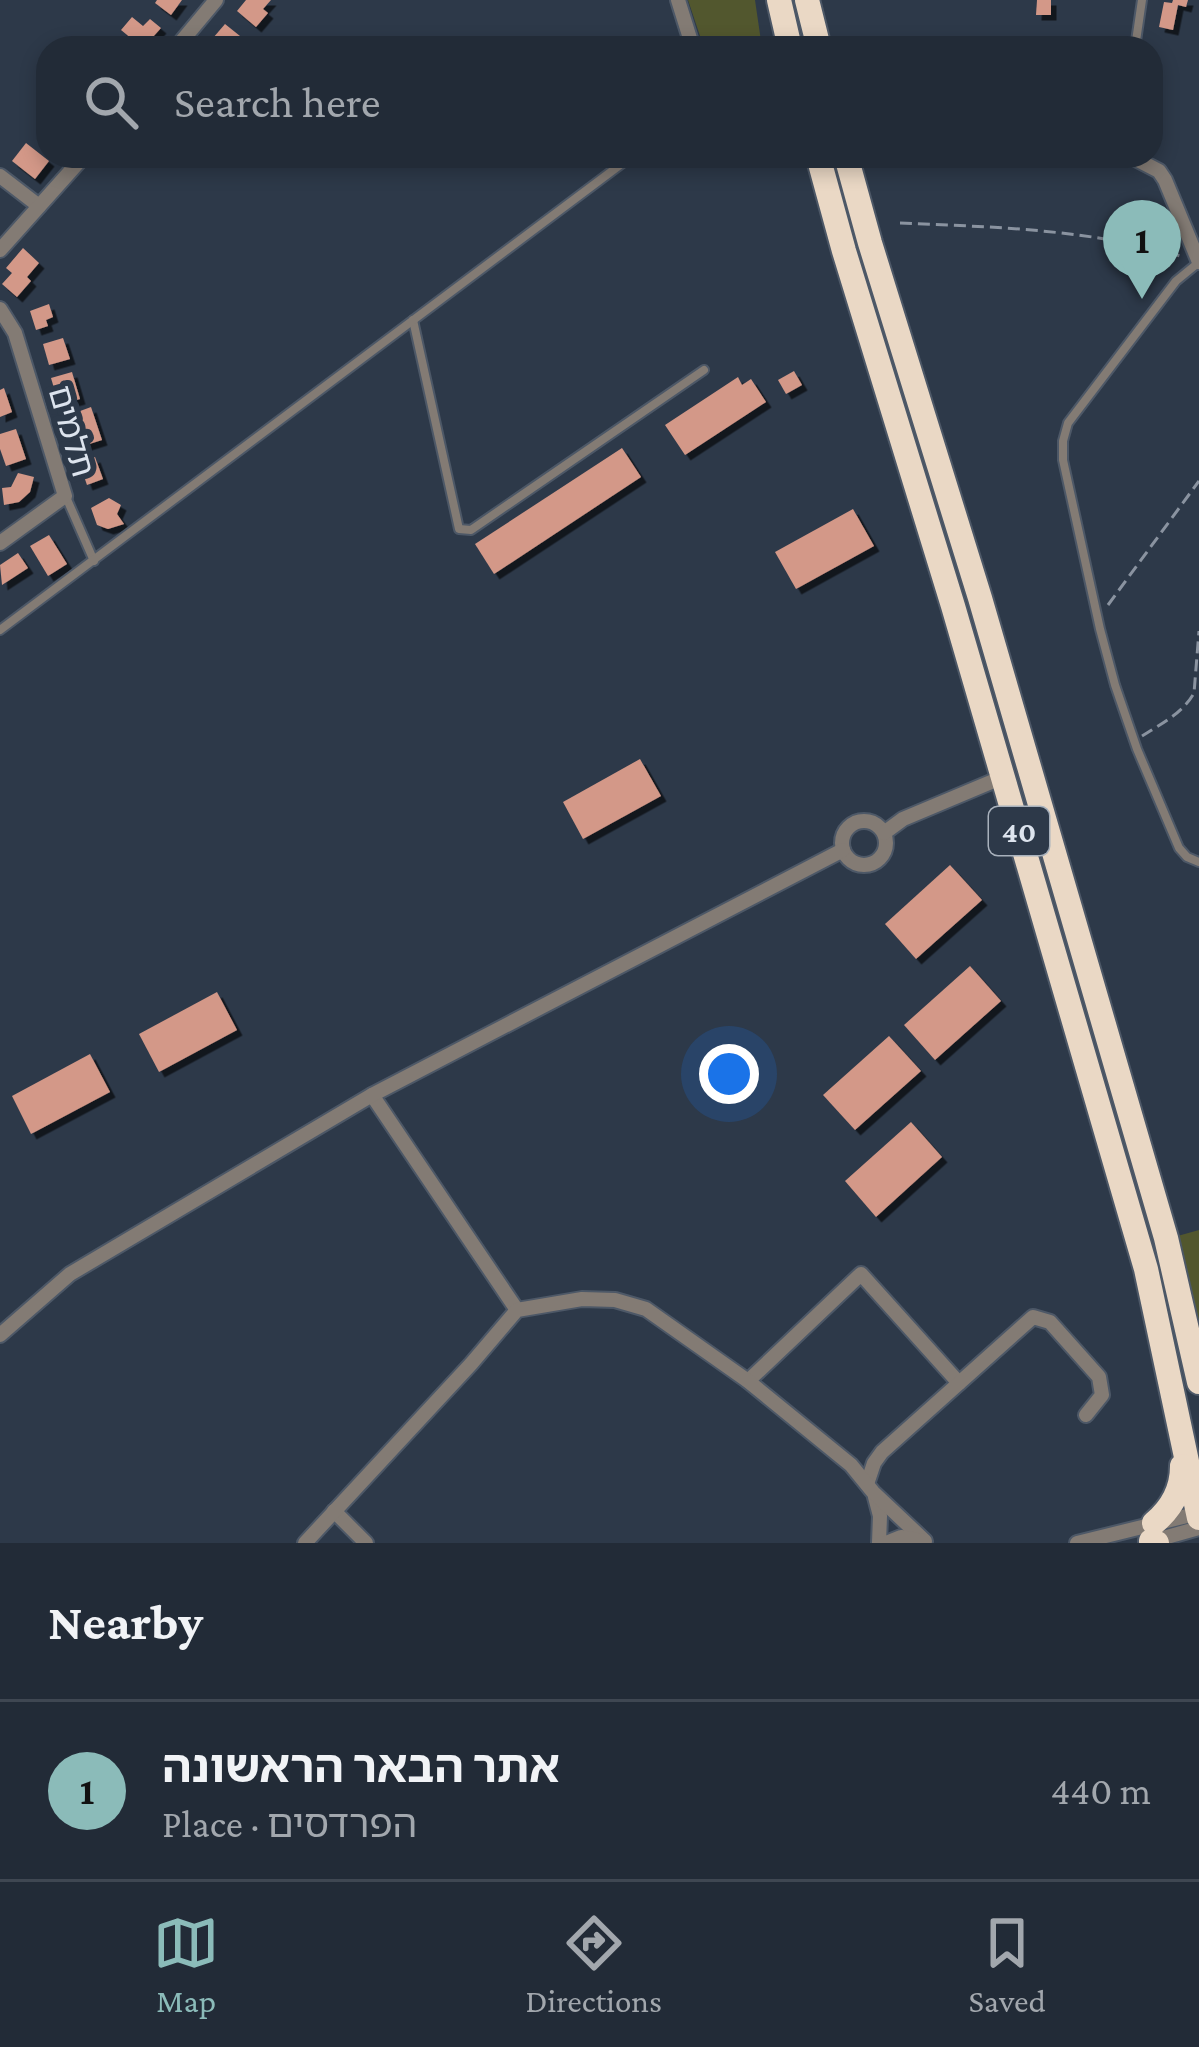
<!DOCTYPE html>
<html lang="en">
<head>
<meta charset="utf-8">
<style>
	body { margin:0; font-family:"Crimson Pro","Noto Sans Hebrew",serif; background:#2e3742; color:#f1f3f6 }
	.you { position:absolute; left:729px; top:1074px; width:42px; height:42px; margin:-30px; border:9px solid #fff; border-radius:50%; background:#1a73e8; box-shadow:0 0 0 18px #1a73e833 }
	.badge { display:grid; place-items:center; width:78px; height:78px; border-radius:50%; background:#8bbbb9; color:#111; font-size:39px; font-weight:700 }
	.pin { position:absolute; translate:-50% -99px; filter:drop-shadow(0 3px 6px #0008) }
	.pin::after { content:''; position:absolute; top:63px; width:42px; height:36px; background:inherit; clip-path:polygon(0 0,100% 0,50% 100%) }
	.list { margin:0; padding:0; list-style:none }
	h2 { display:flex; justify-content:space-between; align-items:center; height:156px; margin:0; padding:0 48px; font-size:51px }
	h2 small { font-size:39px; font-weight:400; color:#a2a7ad }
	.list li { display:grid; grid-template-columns:78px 1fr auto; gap:36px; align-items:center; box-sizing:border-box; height:180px; padding:0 48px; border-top:3px solid #3f4752 }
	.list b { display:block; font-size:45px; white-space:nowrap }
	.list p { margin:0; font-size:39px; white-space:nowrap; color:#a2a7ad }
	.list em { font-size:39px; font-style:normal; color:#a2a7ad }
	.icon { flex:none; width:66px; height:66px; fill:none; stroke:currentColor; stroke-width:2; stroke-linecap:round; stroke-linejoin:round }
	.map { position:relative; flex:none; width:1199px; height:1543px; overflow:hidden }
	.search { position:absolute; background:#222b37; box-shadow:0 6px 18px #0003; left:36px; right:36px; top:36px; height:132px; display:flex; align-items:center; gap:30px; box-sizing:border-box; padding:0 42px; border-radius:36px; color:#a2a7ad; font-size:45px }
	.sheet { height:336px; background:#222b37 }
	nav { display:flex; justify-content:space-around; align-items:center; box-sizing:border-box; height:168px; border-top:3px solid #3f4752; background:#222b37; font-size:33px; color:#a2a7ad }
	nav a { display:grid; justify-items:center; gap:6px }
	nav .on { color:#8bbbb9 }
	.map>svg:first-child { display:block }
	.green { fill:#52572e }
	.building { fill:#d39888; filter:url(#shadow) }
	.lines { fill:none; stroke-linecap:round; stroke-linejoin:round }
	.lane-casing { stroke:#4d5867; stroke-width:12 }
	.street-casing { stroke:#4d5867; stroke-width:18 }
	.highway-casing { stroke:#4d5867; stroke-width:28 }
	.path { stroke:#8a93a0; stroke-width:3; stroke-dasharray:12 6; stroke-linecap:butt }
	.lane { stroke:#837b74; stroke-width:8 }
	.street { stroke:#837b74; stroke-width:14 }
	.highway { stroke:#ead8c5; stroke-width:24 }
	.labels { text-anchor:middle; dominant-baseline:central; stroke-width:12; stroke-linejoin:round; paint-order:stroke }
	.shield { fill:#2d3949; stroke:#a8b1bc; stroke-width:3 }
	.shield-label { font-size:30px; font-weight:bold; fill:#dde4ee }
	.street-label { font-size:33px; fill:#dde4ee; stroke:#2d3949 }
</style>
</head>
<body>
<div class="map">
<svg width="1199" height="1543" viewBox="0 0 1199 1543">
	<defs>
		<filter id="shadow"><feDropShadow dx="5.5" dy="5.5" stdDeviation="0" flood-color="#0009"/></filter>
	</defs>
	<rect width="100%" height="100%" fill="#2d3949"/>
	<g class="green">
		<path d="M 688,0 L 755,0 L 762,48 L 704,48 Z"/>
		<path d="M 1199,1230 L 1199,1344 L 1174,1237 Z"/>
	</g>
	<g class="building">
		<path d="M 157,0 L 182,0 L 171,15 L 155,3 Z"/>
		<path d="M 246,0 L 271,0 L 263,9 L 268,13 L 256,27 L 237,11 Z"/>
		<path d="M 1037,0 L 1051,0 L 1051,15 L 1036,15 Z"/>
		<path d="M 1173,0 L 1188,0 L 1186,7 L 1178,5 L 1173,30 L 1159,27 L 1164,2 L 1172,3 Z"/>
		<path d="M 132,17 L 143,26 L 150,19 L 161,28 L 143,48 L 121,30 Z"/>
		<path d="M 225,24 L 245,40 L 238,48 L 210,48 L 207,45 Z"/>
		<path d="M 26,143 L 49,161 L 35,179 L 12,161 Z"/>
		<path d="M 23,248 L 39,263 L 27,277 L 31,281 L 17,297 L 2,284 L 12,273 L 6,268 Z"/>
		<path d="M 49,304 L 53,317 L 46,320 L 48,326 L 36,330 L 30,311 Z"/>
		<path d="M 63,338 L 70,359 L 49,365 L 43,344 Z"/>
		<path d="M 794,371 L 802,385 L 786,394 L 778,380 Z"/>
		<path d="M 72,372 L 80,399 L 59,405 L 51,378 Z"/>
		<path d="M 738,377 L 742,385 L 751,379 L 766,402 L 685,455 L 665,425 Z"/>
		<path d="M 4,388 L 12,412 L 0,417 L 0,390 Z"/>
		<path d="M 91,407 L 102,440 L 83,446 L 72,414 Z"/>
		<path d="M 16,429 L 26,459 L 6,466 L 0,449 L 0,434 Z"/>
		<path d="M 622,448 L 641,477 L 494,574 L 475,544 Z"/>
		<path d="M 95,457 L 103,479 L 87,485 L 79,462 Z"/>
		<path d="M 18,473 L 34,477 L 30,492 L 19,502 L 4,505 L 2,488 L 11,487 Z"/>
		<path d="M 109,498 L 121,505 L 117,514 L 124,524 L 108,529 L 97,525 L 91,508 Z"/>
		<path d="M 853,509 L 874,546 L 796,589 L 775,552 Z"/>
		<path d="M 49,535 L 67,564 L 48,576 L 30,546 Z"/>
		<path d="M 18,553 L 28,568 L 2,585 L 0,565 Z"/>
		<path d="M 640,759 L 661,796 L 583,839 L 563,802 Z"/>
		<path d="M 950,865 L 982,900 L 916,959 L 885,924 Z"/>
		<path d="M 970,966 L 1001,1001 L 935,1060 L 904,1025 Z"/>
		<path d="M 217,992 L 237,1030 L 159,1072 L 139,1034 Z"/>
		<path d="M 889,1036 L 921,1071 L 855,1130 L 823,1095 Z"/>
		<path d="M 90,1054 L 110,1092 L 31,1134 L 12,1096 Z"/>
		<path d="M 911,1122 L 942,1157 L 876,1217 L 845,1181 Z"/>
	</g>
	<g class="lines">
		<defs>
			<g id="lane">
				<path d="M 1135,48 L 1142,0"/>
				<path d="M 1198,263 L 1176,281 L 1068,423 L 1063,441 L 1063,460 L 1100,629 L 1115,685 L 1137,749 L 1179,848 L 1187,857 L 1199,862"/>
				<path d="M 413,320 L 459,529 L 471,530 L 704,370"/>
				<path d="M 66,497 L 94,561"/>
				<path d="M 0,630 L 632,156"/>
			</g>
			<g id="street">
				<path d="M 678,0 L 693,48"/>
				<path d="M 176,48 L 216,0"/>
				<path d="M 1130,156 L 1159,171 L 1165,180 L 1199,262"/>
				<path d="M 0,176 L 39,206"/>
				<path d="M 0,250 L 84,156"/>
				<path d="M 0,309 L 15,333 L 65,496 L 0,543"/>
				<circle cx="864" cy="843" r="22"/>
				<path d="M 884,833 L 903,819 L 1003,777"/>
				<path d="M 372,1095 L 517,1310"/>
				<path d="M 0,1335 L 70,1274 L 372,1095 L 843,850"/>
				<path d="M 748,1381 L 861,1274 L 959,1383"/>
				<path d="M 867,1484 L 874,1463 L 882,1452 L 1033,1317 L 1050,1322 L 1099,1377 L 1102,1395 L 1086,1415"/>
				<path d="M 875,1497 L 880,1516 L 879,1543"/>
				<path d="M 334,1511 L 366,1543"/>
				<path d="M 1149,1542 L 1199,1528"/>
				<path d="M 305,1543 L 471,1364 L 517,1310 L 582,1299 L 615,1300 L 646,1309 L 748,1381 L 851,1465 L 873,1492 L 925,1541"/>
				<path d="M 886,1543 L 901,1537 L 923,1541"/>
				<path d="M 1077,1543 L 1199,1513"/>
			</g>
			<g id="highway">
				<path d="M 779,0 L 790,48"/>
				<path d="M 807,0 L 819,48"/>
				<path d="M 818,156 L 844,251 L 953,606 L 1146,1269 L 1199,1518"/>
				<path d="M 846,156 L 870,243 L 980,598 L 1166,1238 L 1199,1382"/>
				<path d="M 1154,1523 C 1172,1508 1182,1489 1182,1466"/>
				<path d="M 1151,1541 L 1157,1543"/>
			</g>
		</defs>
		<use href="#lane" class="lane-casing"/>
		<use href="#street" class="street-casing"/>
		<use href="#highway" class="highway-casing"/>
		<g class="path">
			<path d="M 900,223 C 993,227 1089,229 1180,256"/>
			<path d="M 1108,605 L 1199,481"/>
			<path d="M 1142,736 C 1161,724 1183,713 1194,693 L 1199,631"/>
		</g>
		<use href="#lane" class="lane"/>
		<use href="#street" class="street"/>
		<use href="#highway" class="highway"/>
	</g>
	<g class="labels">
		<rect class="shield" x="989" y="807" width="60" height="48" rx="9"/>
		<g class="shield-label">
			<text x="1019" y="831">40</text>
		</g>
		<g class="street-label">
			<text transform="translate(72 431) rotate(74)">תלמים</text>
		</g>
	</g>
</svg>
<div class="you"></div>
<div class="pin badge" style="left:1142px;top:299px">1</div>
<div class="search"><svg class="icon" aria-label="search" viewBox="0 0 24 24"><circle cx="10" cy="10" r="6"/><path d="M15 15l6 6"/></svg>Search here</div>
</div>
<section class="sheet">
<h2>Nearby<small></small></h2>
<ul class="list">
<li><span class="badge">1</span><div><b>אתר הבאר הראשונה</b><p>Place · הפרדסים</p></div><em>440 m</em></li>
</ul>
</section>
<nav>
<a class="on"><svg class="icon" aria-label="map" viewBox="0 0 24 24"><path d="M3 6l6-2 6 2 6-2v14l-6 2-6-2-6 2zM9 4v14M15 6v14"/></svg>Map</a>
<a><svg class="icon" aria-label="directions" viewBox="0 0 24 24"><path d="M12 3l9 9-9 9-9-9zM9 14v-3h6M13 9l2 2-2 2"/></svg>Directions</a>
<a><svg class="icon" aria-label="saved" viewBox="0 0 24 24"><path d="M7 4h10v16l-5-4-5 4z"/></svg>Saved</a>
</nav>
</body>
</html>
